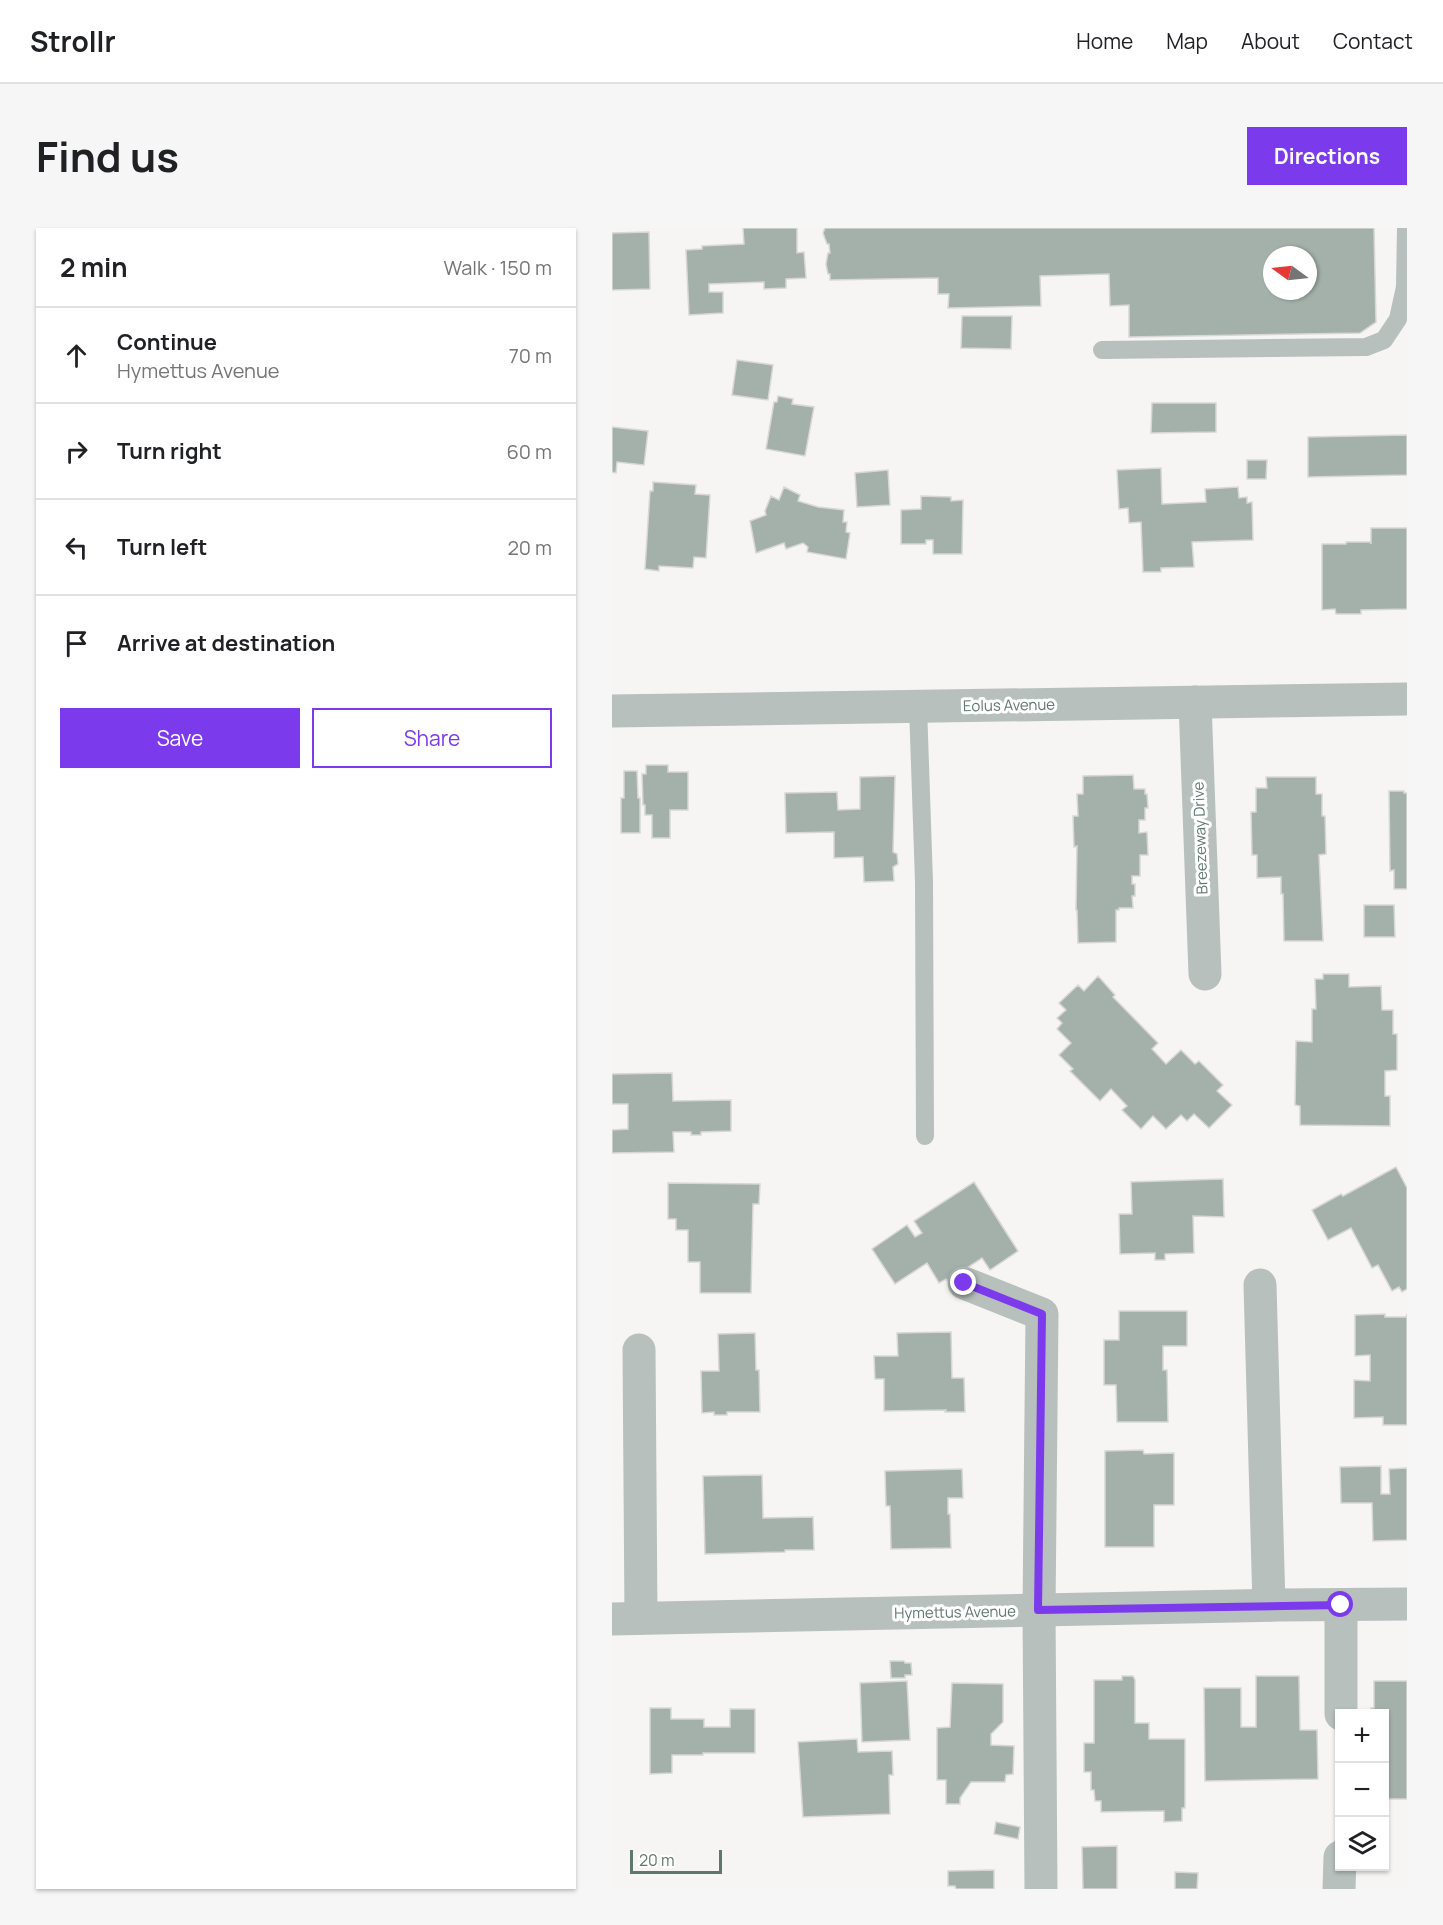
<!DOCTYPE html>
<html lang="en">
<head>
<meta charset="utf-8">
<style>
	body { margin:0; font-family:Manrope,sans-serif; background:#f6f6f6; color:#202124 }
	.controls { position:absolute; right:18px; bottom:18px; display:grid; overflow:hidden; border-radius:0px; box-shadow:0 2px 4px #0004 }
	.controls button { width:54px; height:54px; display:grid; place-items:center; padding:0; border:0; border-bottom:2px solid #e0e0e0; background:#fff; color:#202124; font:30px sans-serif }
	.compass { position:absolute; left:651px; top:18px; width:54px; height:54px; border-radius:50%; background:#fff; box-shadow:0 2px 4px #0004; rotate:285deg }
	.scale { position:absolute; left:18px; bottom:15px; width:92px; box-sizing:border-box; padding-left:6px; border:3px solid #5f786d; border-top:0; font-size:16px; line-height:21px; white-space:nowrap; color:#5f786d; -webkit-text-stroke:4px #fff; paint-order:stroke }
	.stop { position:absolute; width:18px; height:18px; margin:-14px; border:4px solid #7c3aed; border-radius:50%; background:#fff }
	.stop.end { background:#7c3aed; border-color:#fff; box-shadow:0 2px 6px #0008 }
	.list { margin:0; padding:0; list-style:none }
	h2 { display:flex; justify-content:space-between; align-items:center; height:78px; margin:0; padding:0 24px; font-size:26px }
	h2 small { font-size:20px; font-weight:400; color:#757577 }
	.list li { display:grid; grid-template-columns:39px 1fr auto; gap:18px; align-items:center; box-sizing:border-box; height:96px; padding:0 24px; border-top:2px solid #e0e0e0 }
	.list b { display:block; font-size:22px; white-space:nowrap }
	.list p { margin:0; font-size:20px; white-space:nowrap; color:#757577 }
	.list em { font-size:20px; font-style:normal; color:#757577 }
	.actions { display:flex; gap:12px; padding:18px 24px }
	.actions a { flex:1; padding:14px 0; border:2px solid #7c3aed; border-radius:0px; text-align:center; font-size:21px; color:#7c3aed }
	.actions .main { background:#7c3aed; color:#fff }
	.icon { flex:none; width:33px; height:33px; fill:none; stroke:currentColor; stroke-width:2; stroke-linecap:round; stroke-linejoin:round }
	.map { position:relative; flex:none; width:795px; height:1661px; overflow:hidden; border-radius:0px }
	header { display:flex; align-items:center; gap:36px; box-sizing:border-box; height:84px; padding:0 30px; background:#fff; border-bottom:2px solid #e0e0e0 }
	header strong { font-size:28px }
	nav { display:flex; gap:33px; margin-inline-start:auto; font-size:21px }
	.intro { display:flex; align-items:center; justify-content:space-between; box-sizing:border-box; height:144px; padding:0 36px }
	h1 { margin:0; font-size:42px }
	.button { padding:15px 27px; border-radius:0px; background:#7c3aed; color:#fff; font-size:21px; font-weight:700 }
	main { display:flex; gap:36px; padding:0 36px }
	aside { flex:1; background:#fff; border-radius:0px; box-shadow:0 2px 4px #0004 }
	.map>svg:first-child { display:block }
	.building { fill:#a3b1aa; stroke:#d8d7d6; stroke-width:1.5; fill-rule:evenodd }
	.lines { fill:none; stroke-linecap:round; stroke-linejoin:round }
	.service { stroke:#b7c0bc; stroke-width:18 }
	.minor { stroke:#b7c0bc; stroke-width:33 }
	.tertiary { stroke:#b7c0bc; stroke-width:33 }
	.route { stroke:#7c3aed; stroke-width:8 }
	.labels { text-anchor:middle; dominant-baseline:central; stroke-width:6; stroke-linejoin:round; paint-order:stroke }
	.street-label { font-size:15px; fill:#5f786d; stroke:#fff }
</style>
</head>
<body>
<header>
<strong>Strollr</strong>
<nav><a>Home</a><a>Map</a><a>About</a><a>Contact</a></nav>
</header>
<div class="intro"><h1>Find us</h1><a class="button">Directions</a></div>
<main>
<aside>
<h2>2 min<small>Walk · 150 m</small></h2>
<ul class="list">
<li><svg class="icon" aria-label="ahead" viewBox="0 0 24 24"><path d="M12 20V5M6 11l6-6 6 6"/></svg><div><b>Continue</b><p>Hymettus Avenue</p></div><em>70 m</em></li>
<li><svg class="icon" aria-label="right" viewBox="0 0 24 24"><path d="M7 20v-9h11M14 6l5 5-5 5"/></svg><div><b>Turn right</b></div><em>60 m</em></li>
<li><svg class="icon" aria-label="left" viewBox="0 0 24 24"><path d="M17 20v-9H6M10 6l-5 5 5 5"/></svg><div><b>Turn left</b></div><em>20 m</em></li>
<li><svg class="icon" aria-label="arrive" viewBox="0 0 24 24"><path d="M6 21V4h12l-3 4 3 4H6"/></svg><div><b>Arrive at destination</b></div></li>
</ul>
<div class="actions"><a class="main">Save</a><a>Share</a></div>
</aside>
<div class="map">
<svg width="795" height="1661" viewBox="0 0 795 1661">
	<rect width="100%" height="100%" fill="#f7f4f4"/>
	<g class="building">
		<path d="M 131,0 L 185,0 L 185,25 L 192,24 L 194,50 L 174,51 L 174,60 L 152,61 L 152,54 L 97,56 L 97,64 L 111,64 L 111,85 L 77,87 L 74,22 L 90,21 L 90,18 L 132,16 Z"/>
		<path d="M 213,0 L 762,0 L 764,94 L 748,105 L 517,109 L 517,77 L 498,78 L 497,46 L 428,48 L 429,78 L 336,80 L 337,66 L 326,66 L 326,50 L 218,52 L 218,46 L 216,46 L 214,36 L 216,25 L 218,25 L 217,16 L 215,16 L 211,5 ZM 660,27 L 696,27 L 696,63 L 660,63 Z"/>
		<path d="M 37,4 L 38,61 L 0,62 L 0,5 Z"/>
		<path d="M 350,88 L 400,88 L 399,121 L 349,120 Z"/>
		<path d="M 125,132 L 161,137 L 156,172 L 120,167 Z"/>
		<path d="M 166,168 L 181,171 L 180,176 L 202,179 L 193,228 L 154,221 L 162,174 L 165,174 Z"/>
		<path d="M 540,175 L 604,175 L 604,204 L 539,205 Z"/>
		<path d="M 0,199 L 36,203 L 32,237 L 5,234 L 4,245 L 0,244 Z"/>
		<path d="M 795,207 L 795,247 L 696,249 L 696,209 Z"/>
		<path d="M 635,232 L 655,232 L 654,251 L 635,251 Z"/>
		<path d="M 549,240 L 550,276 L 594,274 L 593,261 L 626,259 L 627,270 L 635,269 L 635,275 L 640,274 L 641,312 L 580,314 L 582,339 L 549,340 L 549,344 L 531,344 L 529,294 L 517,295 L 516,280 L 507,281 L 505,242 Z"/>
		<path d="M 276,242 L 278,277 L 245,279 L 243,245 Z"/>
		<path d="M 41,254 L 84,257 L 83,266 L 98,267 L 94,330 L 82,329 L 81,340 L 47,338 L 47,343 L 33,341 L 38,263 L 41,263 Z"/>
		<path d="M 172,259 L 188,267 L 186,273 L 206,279 L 232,282 L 231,294 L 235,294 L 234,304 L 238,305 L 234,331 L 195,324 L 196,319 L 191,315 L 174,321 L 172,315 L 144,325 L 138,293 L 154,287 L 153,283 L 159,268 L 167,272 Z"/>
		<path d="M 309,268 L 339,269 L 339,273 L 351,272 L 350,326 L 321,326 L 321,312 L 314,312 L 314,316 L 289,316 L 289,282 L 309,281 Z"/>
		<path d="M 759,300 L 795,300 L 795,381 L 749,382 L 749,386 L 724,386 L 723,381 L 710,382 L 710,316 L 734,316 L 734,314 L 758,314 L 759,316 Z"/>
		<path d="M 34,537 L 56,537 L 56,544 L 76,544 L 76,582 L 58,582 L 58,610 L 40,610 L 40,587 L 33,587 L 33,577 L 31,577 L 30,546 L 34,546 Z"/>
		<path d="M 12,543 L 25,543 L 26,570 L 28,570 L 28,605 L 9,605 L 9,570 L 12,570 Z"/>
		<path d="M 521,547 L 522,561 L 533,561 L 533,566 L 535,566 L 536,580 L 533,580 L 533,592 L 527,592 L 527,605 L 535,604 L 536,627 L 528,627 L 528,648 L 520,648 L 520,656 L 523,656 L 523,668 L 520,668 L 521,680 L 507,680 L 507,682 L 504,682 L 504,714 L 466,715 L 465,682 L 464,682 L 465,618 L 462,619 L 461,588 L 466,588 L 465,566 L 471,566 L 471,548 Z"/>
		<path d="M 283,548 L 281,624 L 285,626 L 286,636 L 281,639 L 282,653 L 252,654 L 251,629 L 222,630 L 222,604 L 174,605 L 173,565 L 225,564 L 226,582 L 248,581 L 248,549 Z"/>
		<path d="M 654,549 L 704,549 L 704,566 L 710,566 L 710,588 L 713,588 L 714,626 L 707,627 L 711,713 L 672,713 L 671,666 L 669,666 L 669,649 L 645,650 L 645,627 L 640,627 L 639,584 L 644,584 L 644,560 L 655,560 Z"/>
		<path d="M 777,563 L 792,563 L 792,565 L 795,565 L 795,661 L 782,661 L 782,642 L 778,643 Z"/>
		<path d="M 752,677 L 782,677 L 783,709 L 752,709 Z"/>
		<path d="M 711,746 L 737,746 L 737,759 L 769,758 L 770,782 L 781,782 L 781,806 L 785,806 L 785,842 L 773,843 L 773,868 L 778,868 L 778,898 L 688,897 L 688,878 L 683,877 L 684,813 L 700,814 L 700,781 L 704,781 L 703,751 L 711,751 Z"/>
		<path d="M 486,748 L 503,767 L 501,769 L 546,815 L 540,821 L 554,836 L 569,822 L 583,836 L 587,833 L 611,857 L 605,863 L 620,877 L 597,900 L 582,886 L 575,893 L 569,887 L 554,901 L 541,888 L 529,901 L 510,882 L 515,878 L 499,861 L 488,873 L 458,843 L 461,841 L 447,827 L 459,815 L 445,801 L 450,795 L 445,790 L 454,782 L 447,775 L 466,757 L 472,763 Z"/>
		<path d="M 60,845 L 61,873 L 119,872 L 119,903 L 89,904 L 89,907 L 79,907 L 79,904 L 61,904 L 62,924 L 0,925 L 0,902 L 16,901 L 16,876 L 0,876 L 0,846 Z"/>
		<path d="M 784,939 L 795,960 L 795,1061 L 790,1064 L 787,1059 L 780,1063 L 766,1037 L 760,1040 L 739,1000 L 716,1012 L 700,982 L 729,966 L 731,968 Z"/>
		<path d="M 611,951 L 612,989 L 581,988 L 582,1025 L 553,1026 L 553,1032 L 543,1032 L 543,1025 L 508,1026 L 507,986 L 520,986 L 519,954 Z"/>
		<path d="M 362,954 L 406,1023 L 378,1042 L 370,1030 L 335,1053 L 334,1051 L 327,1055 L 315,1035 L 283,1056 L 260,1021 L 295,997 L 303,1009 L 310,1005 L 302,993 Z"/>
		<path d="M 56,955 L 148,956 L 147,976 L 141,976 L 139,1065 L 88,1065 L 88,1034 L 76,1034 L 76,1002 L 64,1002 L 64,991 L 56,991 Z"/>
		<path d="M 507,1083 L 575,1083 L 575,1118 L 551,1118 L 551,1142 L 555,1142 L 556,1194 L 505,1194 L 504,1157 L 492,1157 L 492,1112 L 507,1112 Z"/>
		<path d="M 773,1086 L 773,1089 L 794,1089 L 795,1086 L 795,1197 L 771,1197 L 771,1189 L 742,1190 L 742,1152 L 758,1153 L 758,1127 L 743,1128 L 743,1087 Z"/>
		<path d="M 339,1104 L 340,1150 L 352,1150 L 353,1184 L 333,1184 L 334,1182 L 272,1183 L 272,1151 L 263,1151 L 262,1128 L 286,1128 L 285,1105 Z"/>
		<path d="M 143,1105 L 144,1142 L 147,1142 L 148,1184 L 115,1184 L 115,1187 L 102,1187 L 102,1184 L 90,1185 L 89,1143 L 107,1143 L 106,1106 Z"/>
		<path d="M 531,1222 L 532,1226 L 562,1225 L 562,1277 L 542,1277 L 542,1319 L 493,1319 L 493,1223 Z"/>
		<path d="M 769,1238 L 769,1266 L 778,1266 L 777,1241 L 795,1240 L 795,1312 L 761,1313 L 760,1275 L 729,1275 L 728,1239 Z"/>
		<path d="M 350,1241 L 351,1270 L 336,1270 L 336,1286 L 338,1286 L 339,1320 L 279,1321 L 278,1278 L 274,1278 L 273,1243 Z"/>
		<path d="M 150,1247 L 151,1290 L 201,1289 L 202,1322 L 173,1322 L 173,1324 L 93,1326 L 91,1248 Z"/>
		<path d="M 278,1433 L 292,1433 L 293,1435 L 299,1435 L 300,1447 L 293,1447 L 293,1450 L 279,1450 Z"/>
		<path d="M 510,1448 L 521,1448 L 523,1452 L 523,1495 L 537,1495 L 537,1511 L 573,1511 L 573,1580 L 570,1580 L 570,1593 L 552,1594 L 552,1583 L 489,1584 L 489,1573 L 483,1573 L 482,1562 L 479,1562 L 479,1544 L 472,1544 L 472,1515 L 482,1515 L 482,1452 L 510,1452 Z"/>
		<path d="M 644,1448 L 687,1448 L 688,1502 L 705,1502 L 706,1551 L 593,1553 L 592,1460 L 629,1460 L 629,1499 L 644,1499 Z"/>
		<path d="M 295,1453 L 298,1512 L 250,1514 L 248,1455 Z"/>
		<path d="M 762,1453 L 795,1453 L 795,1571 L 772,1571 L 772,1486 L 749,1486 L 749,1484 L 759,1483 L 759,1480 L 762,1480 Z"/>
		<path d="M 340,1455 L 391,1456 L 391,1494 L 379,1506 L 379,1517 L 402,1518 L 401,1546 L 394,1547 L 393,1554 L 359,1554 L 348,1570 L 348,1576 L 334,1576 L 334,1552 L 325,1552 L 325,1500 L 338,1499 Z"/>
		<path d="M 38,1480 L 59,1480 L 59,1491 L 92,1491 L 92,1499 L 118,1499 L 118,1481 L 143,1481 L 143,1525 L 91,1525 L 91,1527 L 60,1527 L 60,1545 L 38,1546 Z"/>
		<path d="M 245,1511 L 246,1524 L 280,1523 L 281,1547 L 277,1547 L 278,1586 L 191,1589 L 186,1514 Z"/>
		<path d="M 384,1594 L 408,1599 L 406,1611 L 382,1606 Z"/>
		<path d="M 505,1618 L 505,1661 L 471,1661 L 470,1619 Z"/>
		<path d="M 382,1642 L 382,1661 L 344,1661 L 343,1658 L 336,1658 L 336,1643 Z"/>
		<path d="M 563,1644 L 586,1645 L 585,1661 L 563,1661 Z"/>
	</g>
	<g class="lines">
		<g class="service">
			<path d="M 490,122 L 754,119 L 772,112 L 786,91 L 793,59 L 794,0"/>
			<path d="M 306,478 L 312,654 L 313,908"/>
		</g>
		<g class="minor">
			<path d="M 583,474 L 593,746"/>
			<path d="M 0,483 L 795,471"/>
			<path d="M 352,1055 L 430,1086 L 427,1382 L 429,1661"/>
			<path d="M 648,1057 L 657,1377"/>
			<path d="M 27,1122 L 29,1390"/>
			<path d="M 729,1486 L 729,1377"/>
			<path d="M 727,1661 L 728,1629"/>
		</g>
		<path class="tertiary" d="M 0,1391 L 667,1377 L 795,1376"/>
	</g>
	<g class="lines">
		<path class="route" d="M 352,1055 L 430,1086 L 426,1382 L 729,1377"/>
	</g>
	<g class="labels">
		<g class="street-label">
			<text transform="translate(397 477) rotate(-1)">Eolus Avenue</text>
			<text transform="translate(588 610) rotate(-92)">Breezeway Drive</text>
			<text transform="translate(343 1384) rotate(-1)">Hymettus Avenue</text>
		</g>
	</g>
</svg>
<div class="controls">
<button>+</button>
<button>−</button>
<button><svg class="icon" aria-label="layers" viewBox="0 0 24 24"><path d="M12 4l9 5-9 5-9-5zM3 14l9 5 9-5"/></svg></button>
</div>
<svg class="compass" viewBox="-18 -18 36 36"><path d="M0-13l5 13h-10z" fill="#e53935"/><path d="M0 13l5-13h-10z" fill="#757577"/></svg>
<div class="scale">20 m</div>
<div class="stop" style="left:729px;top:1377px"></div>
<div class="stop end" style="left:352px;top:1055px"></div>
</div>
</main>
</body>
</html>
